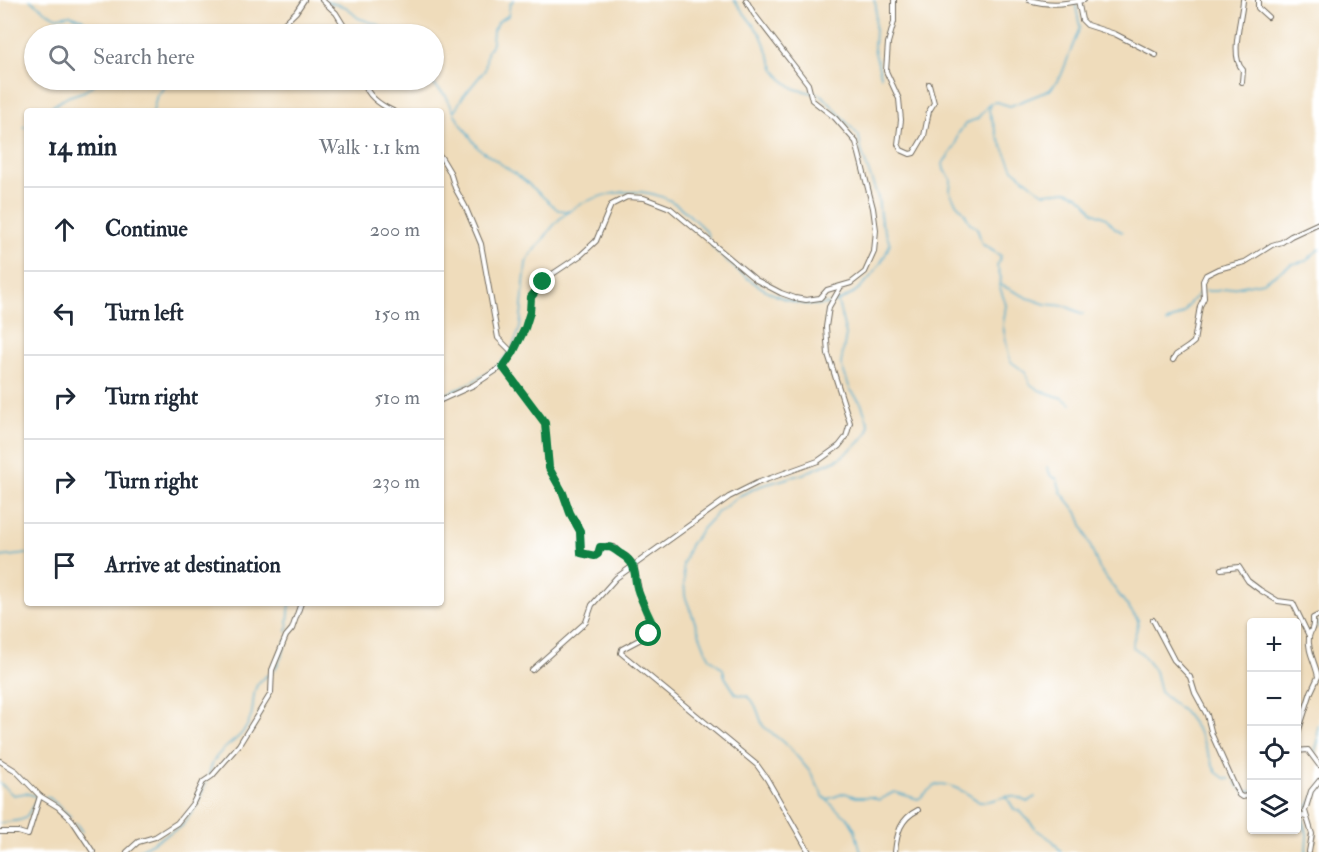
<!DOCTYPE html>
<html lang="en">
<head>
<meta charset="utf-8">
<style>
	body { margin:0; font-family:"IM FELL Double Pica",serif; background:#f6f6f7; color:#1f2937 }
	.controls { position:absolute; right:18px; bottom:18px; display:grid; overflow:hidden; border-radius:6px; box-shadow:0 2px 4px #0004 }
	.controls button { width:54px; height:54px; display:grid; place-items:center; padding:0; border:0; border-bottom:2px solid #e0e1e3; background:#fff; color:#1f2937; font:30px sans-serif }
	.stop { position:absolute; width:18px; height:18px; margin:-14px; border:4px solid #0b8043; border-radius:50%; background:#fff }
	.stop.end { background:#0b8043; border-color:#fff; box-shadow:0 2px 6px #0008 }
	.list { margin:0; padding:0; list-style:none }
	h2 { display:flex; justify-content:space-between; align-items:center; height:78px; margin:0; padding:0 24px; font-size:26px }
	h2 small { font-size:20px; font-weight:400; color:#747a83 }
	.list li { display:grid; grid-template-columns:39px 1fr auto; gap:18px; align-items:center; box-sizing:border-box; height:84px; padding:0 24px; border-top:2px solid #e0e1e3 }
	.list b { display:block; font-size:22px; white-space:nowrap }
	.list em { font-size:20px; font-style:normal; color:#747a83 }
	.icon { flex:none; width:33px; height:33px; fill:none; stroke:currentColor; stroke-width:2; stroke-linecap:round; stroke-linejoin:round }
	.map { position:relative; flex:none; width:1319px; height:852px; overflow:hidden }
	.search { position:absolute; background:#fff; box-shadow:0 2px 4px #0004; left:24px; top:24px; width:420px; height:66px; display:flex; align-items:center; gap:15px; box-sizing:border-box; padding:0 21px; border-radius:33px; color:#747a83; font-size:22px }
	.panel { position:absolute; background:#fff; box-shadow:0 2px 4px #0004; left:24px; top:108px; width:420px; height:498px; border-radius:6px }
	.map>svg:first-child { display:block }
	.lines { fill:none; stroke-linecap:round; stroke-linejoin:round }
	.stream { stroke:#4daacb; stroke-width:1.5 }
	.minor-casing { stroke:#70695d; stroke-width:6 }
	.minor { stroke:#fff; stroke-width:4 }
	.route { stroke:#0b8043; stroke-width:8 }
</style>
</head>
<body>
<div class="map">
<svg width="1319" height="852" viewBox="0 0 1319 852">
	<rect width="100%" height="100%" fill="#fff"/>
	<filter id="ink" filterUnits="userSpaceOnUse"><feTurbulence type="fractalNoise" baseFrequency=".0167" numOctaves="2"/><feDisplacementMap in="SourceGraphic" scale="12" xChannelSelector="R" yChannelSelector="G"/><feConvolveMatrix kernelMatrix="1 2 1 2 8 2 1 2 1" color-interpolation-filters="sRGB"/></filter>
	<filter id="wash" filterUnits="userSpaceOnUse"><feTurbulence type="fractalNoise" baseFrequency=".008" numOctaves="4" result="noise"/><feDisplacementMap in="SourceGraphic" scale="24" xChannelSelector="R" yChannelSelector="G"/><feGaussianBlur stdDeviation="1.35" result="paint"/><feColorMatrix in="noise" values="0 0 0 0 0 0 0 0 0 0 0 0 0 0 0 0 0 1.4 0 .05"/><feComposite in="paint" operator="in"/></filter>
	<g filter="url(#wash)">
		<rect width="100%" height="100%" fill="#efdcbb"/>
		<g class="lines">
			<g class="stream">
				<path d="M 30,0 L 50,14 L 57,17 L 70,15 L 82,19 L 97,34"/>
				<path d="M 734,0 L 761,35 L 775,70 L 782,79 L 795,89 L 822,95 L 859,136 L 861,150 L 878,198 L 881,221 L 890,244 C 881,268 859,296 833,303"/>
				<path d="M 874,0 L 876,6 L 874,49 L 881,76"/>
				<path d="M 325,1 L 346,7 L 358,18 L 379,25 L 388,34"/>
				<path d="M 163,80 L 183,80"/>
				<path d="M 356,80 L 362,82"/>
				<path d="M 429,80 L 446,96 L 457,118 L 478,148 L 524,180 L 558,210 L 568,211"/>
				<path d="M 365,83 C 378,88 391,91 401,80"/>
				<path d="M 990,105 L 989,111 L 997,135"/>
				<path d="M 45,111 L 67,97 L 85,91 L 95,83 L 104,80"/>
				<path d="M 153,111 L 157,95 L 171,81"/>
				<path d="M 454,112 L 462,98 L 485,70 L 487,53 L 492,43 L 493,30 L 500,20 L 508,16 L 510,4 L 514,0"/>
				<path d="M 24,127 L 27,126"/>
				<path d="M 998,137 L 1013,169 L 1035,187 L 1044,193 L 1067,191 L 1078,195 L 1085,201 L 1093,212 L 1106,218 L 1115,228 L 1122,232"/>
				<path d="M 711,245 C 739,276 784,311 828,304"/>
				<path d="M 1001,285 L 1028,298 L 1045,304 L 1065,306 L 1083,314"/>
				<path d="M 1206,291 L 1216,291 L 1263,282 L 1292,264 L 1306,261 L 1319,249"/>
				<path d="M 838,303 L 846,334 L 841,364 L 850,389 L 861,403 L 869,425 L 868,432 L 859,443 L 840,458 L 803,474 L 760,486 L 739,496 L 717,513 L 702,529 L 690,545 L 683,564 L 685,596 L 706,651 L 710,658 L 723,669 L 725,677 L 736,694 L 747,696 L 752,700 L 756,707 L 763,726 L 789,747 L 811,773 L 823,796 L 836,809 L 848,818 L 855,830 L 861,852"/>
				<path d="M 1166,323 L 1184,313 L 1191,301 L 1201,292"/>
				<path d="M 512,348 L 520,328 L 526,263 C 530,254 536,248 542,241 C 549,232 554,223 563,216 C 591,193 638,183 671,201 C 684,208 695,221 706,231 L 709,238"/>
				<path d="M 441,397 C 465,384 494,376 509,352"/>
				<path d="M 1071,404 L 1062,398 L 1039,390 L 1030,384 L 1025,372 L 1010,361 L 1003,326 L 1006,305 L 999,285 L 1001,278 L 997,266 L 1001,256 L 982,244 L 977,228 L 970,223 L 964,212 L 956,203 L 950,192 L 951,179 L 944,170 L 943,163 L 955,147 L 958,134 L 966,123 L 977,119 L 990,103 L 997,102 L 1010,106 L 1050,90 L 1061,76 L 1080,27 L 1075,2"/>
				<path d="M 1047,467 L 1051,476 L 1057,479 L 1061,492 L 1077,512 L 1099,568 L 1138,620 C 1139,629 1132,637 1133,647 L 1140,652 L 1155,671 L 1160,692 L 1184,712 L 1200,734 L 1216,772 L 1224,778 L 1230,779"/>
				<path d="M 0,557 L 27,554"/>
				<path d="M 1316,620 L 1319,628"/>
				<path d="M 287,631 L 290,603"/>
				<path d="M 274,671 L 283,654 L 286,639"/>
				<path d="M 1315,757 C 1313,749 1319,745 1318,738 C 1318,732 1316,731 1319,724"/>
				<path d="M 208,777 C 210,771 211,765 215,759 C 224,744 241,741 249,722 C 258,703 246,686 270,674"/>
				<path d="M 1235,782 L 1245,792 L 1252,791"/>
				<path d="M 0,783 L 13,795 L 26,793 L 38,797"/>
				<path d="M 1006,796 L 1014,809 L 1021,812 L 1035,828"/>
				<path d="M 45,797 L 50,798 L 71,817"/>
				<path d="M 828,799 L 845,793 L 856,797 L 871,797 L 879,800 L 894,792 L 918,799 C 924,796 928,790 934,786 C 944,779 971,795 979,802 C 1000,802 1006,789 1027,802 L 1035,797"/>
				<path d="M 1308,807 L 1319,790"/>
				<path d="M 1297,816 L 1305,830"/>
				<path d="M 1303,818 L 1307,833 L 1306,852"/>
				<path d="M 0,823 C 27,818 21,826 36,801"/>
				<path d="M 76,823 L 82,832"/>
				<path d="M 1037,830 L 1053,841 L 1061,852"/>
				<path d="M 136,852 L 182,826 L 197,805 L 206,782"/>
			</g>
		</g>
	</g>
	<g filter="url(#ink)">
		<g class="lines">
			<defs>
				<g id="minor">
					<path d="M 322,0 L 336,13 L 349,34"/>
					<path d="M 894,0 L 894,22 L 888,43 L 886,71 L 899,99 L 901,120 L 898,144 L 901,150 L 910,154 L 914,153 L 924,136 L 929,111 L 934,103 L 929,84"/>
					<path d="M 1029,0 C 1051,6 1062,4 1084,0"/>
					<path d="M 1078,0 L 1082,20 L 1087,25 L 1115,34 L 1156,55"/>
					<path d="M 1258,0 L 1258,8 L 1268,17"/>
					<path d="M 273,34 L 296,12 L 304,0"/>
					<path d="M 363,80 C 367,96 379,104 393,111"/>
					<path d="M 1242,82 L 1243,70 C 1229,57 1242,18 1243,0"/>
					<path d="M 441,157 L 450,172 L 455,188 L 465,206 L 481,244 L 498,338 L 513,353"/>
					<path d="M 1173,360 L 1176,355 L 1188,347 L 1194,342 L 1200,306 L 1204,298 L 1203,281 L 1206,275 L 1218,269 L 1245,262 L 1272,245 L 1282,242 L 1291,236 L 1319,223"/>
					<path d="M 503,367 L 545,423 L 549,468 L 563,493 L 570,513 L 580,531 L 581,553 L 595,556 L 598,554 L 600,547 L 614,547 L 619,553 L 627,557 L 634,565 L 640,596 L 654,632 L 622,649 L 621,653 L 757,765 L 767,779 L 809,852"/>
					<path d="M 441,400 L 474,385 L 506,364 L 525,328 L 530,312 L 531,297 L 548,277 L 581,255 L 596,241 L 611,205 L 627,197 L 644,198 L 670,208 L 756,280 L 781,293 L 795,298 L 806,300 L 820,298 L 827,290 L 851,283 L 865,272 L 874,252 L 876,230 L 873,208 L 856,142 L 835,118 L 812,100 L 808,84 L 754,14 L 746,0"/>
					<path d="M 1221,569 L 1239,567 L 1248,581 L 1260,590 L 1278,601 L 1293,603 L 1309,636"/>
					<path d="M 1153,620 L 1174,660 L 1190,677 L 1195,693 L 1207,715 L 1212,735 L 1239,795 L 1242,797 L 1252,795"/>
					<path d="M 532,670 L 586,622 L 592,605 L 616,578 L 729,497 L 757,483 L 818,461 L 839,446 L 846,437 L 850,423 L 828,354 L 826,327 L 829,307 L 840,288"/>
					<path d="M 1296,739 L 1311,692 L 1318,677 C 1316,664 1307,651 1309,637 C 1311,628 1314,630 1313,618 L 1319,615"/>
					<path d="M 1296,751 L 1308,750 L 1319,765"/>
					<path d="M 0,761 L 16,771 L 40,796 L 58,807 L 72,820 L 93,852"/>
					<path d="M 1296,814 L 1306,817"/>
					<path d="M 0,832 L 18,832 L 28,835 L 40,796"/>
					<path d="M 127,852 L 138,842 L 155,837 L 177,823 L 193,803 L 203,782 L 212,776 L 239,745 L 271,693 L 272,670 L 286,636 L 292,629 L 301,603"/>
					<path d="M 895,852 C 897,833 900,819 918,810"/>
					<path d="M 1309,852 L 1312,834 L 1305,811 L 1311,791 L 1319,781"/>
				</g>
			</defs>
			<use href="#minor" class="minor-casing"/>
			<use href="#minor" class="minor"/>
		</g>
	</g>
	<g class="lines" filter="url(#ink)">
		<path class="route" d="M 543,282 L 531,297 L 530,312 L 525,328 L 513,353 L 503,367 L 545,423 L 549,468 L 563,493 L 570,513 L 580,531 L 581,553 L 595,556 L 598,554 L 600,547 C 614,547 610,547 621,554 C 641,566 631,578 640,596 C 644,606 649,617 654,627 L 654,632 L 649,634"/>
	</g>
</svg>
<div class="controls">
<button>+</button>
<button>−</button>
<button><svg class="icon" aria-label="locate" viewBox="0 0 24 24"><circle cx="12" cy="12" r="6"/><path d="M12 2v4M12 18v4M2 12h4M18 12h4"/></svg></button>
<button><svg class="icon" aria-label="layers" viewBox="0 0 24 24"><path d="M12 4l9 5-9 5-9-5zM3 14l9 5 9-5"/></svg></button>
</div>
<div class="stop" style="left:649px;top:634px"></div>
<div class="stop end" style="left:543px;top:282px"></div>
<div class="search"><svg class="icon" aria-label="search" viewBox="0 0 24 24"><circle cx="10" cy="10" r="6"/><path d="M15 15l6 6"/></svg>Search here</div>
<section class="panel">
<h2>14 min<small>Walk · 1.1 km</small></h2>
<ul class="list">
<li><svg class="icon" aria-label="ahead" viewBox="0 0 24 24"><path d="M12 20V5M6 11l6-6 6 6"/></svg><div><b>Continue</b></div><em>200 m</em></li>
<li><svg class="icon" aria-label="left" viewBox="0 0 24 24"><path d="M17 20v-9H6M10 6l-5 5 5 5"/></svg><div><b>Turn left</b></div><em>150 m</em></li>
<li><svg class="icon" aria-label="right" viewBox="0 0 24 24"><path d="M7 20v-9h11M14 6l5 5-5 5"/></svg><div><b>Turn right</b></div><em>510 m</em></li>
<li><svg class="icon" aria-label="right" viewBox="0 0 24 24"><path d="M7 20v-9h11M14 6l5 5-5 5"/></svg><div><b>Turn right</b></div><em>230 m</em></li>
<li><svg class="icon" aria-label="arrive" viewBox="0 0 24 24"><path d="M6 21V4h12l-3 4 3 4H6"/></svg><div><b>Arrive at destination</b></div></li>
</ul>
</section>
</div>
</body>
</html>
